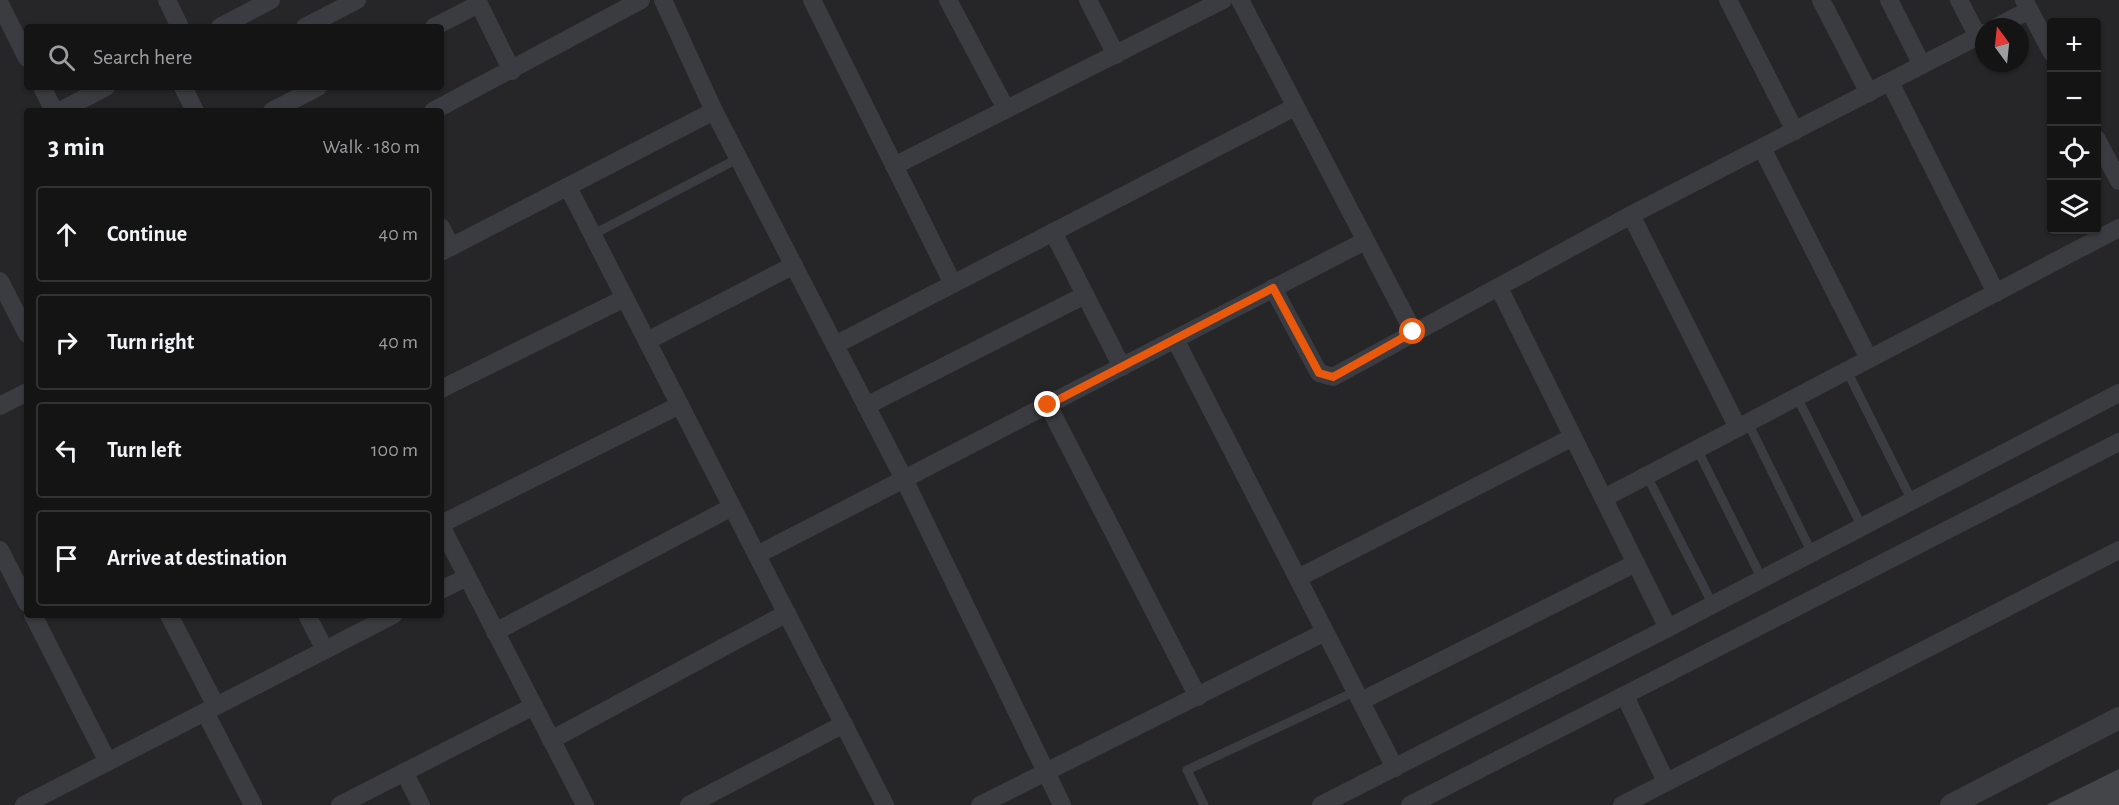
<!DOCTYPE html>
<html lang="en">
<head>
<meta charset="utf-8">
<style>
	body { margin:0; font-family:"Alegreya Sans",sans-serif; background:#212122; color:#f1f3f6 }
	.controls { position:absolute; right:18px; top:18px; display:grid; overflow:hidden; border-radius:6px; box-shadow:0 2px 4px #0004 }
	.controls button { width:54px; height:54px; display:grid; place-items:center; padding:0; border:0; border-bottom:2px solid #333334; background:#141415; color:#f1f3f6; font:30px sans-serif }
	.compass { position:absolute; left:1975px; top:18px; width:54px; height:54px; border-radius:50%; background:#141415; box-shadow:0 2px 4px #0004; rotate:345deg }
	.stop { position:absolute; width:18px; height:18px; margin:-14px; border:4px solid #ea580c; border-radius:50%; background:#fff }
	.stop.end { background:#ea580c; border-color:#fff; box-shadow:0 2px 6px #0008 }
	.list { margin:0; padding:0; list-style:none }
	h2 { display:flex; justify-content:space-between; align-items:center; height:78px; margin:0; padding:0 24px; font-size:26px }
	h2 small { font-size:20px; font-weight:400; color:#9d9ea0 }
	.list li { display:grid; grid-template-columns:39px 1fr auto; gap:18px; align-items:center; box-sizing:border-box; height:96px; margin:0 12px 12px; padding:0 12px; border:2px solid #333334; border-radius:6px }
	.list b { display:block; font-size:22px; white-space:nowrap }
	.list em { font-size:20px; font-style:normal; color:#9d9ea0 }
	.icon { flex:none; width:33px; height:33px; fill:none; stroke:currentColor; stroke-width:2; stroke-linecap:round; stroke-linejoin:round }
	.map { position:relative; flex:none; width:2119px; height:805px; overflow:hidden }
	.search { position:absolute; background:#141415; box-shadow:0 2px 4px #0004; left:24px; top:24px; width:420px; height:66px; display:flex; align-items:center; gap:15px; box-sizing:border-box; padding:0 21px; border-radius:6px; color:#9d9ea0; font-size:22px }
	.panel { position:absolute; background:#141415; box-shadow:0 2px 4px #0004; left:24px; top:108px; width:420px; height:510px; border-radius:6px }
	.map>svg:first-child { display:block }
	.built { fill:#262629; fill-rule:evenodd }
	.building { fill:#444549 }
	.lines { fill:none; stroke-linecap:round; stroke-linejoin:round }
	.service { stroke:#3b3c41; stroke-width:9 }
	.minor { stroke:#3b3c41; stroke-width:18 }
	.tertiary { stroke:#3b3c41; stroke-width:22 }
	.route { stroke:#ea580c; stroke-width:8 }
</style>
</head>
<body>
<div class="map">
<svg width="2119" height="805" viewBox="0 0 2119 805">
	<rect width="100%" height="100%" fill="#1a1a1c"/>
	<path class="built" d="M 0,0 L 2119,0 L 2119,805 L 0,805 ZM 2052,22 L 2096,22 L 2096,230 L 2052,230 ZM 27,27 L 441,27 L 441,87 L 27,87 ZM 1984,27 L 2020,27 L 2020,63 L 1984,63 ZM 27,111 L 441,111 L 441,615 L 27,615 Z"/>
	<path class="building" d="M 2119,769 L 2119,805 L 2046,805 Z"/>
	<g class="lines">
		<g class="service">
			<path d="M 592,235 L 739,158"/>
			<path d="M 1847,371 L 1912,501"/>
			<path d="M 1797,397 L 1862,527"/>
			<path d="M 1748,423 L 1812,553"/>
			<path d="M 1697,449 L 1762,579"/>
			<path d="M 1647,476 L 1713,605"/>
			<path d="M 1204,805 L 1187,770 L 1356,691"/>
		</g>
		<g class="minor">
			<path d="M 167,0 L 180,27"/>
			<path d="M 477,0 L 512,71"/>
			<path d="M 663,0 L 714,111 L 904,479 L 1062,805"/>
			<path d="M 812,0 L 953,284"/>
			<path d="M 948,0 L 1006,109"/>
			<path d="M 1088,0 L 1116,55"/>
			<path d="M 1240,0 L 1413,331"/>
			<path d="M 1728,0 L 1795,131"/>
			<path d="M 1821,0 L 1869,93"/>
			<path d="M 1889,0 L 1922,65"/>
			<path d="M 1959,0 L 1978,37"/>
			<path d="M 2024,0 L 2052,53"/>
			<path d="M 0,4 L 27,58"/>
			<path d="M 220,27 L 271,0"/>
			<path d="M 305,27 L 357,0"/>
			<path d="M 434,27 L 479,4"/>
			<path d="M 1997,27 L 2029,10"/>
			<path d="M 1890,82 L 1996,293"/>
			<path d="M 42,87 L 54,111"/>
			<path d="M 183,87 L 195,111"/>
			<path d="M 60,111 L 106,87"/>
			<path d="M 272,111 L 318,87"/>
			<path d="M 433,111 L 641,0"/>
			<path d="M 2096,138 L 2119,181"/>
			<path d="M 1762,148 L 1869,359"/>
			<path d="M 894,166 L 1223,0"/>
			<path d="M 568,187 L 885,805"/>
			<path d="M 1631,215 L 1738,428"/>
			<path d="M 441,227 L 451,247"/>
			<path d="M 1053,232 L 1122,367"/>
			<path d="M 441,252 L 714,111"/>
			<path d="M 0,281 L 27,334"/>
			<path d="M 1273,288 L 1319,373 L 1333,377 L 1631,215 L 1984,33"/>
			<path d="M 1499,288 L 1668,628"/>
			<path d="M 1175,339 L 1395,768"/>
			<path d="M 647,341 L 794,265"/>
			<path d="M 835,345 L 1295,107"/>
			<path d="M 441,389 L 625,298"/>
			<path d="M 1048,405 L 1198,697"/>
			<path d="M 0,406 L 27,392"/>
			<path d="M 866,406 L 1085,295"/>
			<path d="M 1604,498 L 2119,228"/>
			<path d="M 441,524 L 680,405"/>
			<path d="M 441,526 L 585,805"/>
			<path d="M 0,550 L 27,603"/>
			<path d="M 757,555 L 1365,241"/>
			<path d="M 1298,578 L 1573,437"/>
			<path d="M 441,590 L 467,577"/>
			<path d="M 33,615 L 108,762"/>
			<path d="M 169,615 L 216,706"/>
			<path d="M 307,615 L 325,650"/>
			<path d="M 495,632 L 732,507"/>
			<path d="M 1625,696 L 1666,782"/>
			<path d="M 1361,701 L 1636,563"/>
			<path d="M 205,712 L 253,805"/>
			<path d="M 551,740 L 787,613"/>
			<path d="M 404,772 L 421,805"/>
			<path d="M 24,805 L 393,615"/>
			<path d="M 340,805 L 534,706"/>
			<path d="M 689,805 L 844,724"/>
			<path d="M 980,805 L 1325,632"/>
			<path d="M 1321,805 L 1668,628 L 2119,393"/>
			<path d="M 1410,805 L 2119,442"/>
			<path d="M 1622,805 L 2119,550"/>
		</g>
		<path class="tertiary" d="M 1951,805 L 2119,718"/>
	</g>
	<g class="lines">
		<path class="route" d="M 1048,405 L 1273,288 L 1319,373 L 1333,377 L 1413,332"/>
	</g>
</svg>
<div class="controls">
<button>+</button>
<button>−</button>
<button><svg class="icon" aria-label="locate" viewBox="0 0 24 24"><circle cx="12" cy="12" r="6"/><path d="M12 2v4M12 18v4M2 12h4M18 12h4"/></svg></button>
<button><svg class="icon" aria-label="layers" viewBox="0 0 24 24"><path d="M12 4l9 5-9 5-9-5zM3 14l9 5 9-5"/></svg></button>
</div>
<svg class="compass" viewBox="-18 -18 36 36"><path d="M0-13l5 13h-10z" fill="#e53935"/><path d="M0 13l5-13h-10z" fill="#9d9ea0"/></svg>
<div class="stop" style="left:1413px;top:332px"></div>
<div class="stop end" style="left:1048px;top:405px"></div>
<div class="search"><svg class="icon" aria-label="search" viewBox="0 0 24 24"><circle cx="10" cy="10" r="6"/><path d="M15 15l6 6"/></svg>Search here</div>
<section class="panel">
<h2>3 min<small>Walk · 180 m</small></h2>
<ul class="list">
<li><svg class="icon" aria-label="ahead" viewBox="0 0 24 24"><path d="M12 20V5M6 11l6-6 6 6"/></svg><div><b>Continue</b></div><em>40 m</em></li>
<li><svg class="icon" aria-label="right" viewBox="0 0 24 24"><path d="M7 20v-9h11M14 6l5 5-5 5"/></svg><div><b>Turn right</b></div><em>40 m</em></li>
<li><svg class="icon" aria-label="left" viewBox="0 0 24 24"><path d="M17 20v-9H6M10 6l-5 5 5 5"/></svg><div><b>Turn left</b></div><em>100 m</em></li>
<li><svg class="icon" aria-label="arrive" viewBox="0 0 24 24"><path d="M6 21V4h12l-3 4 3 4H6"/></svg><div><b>Arrive at destination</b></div></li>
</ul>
</section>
</div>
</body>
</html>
